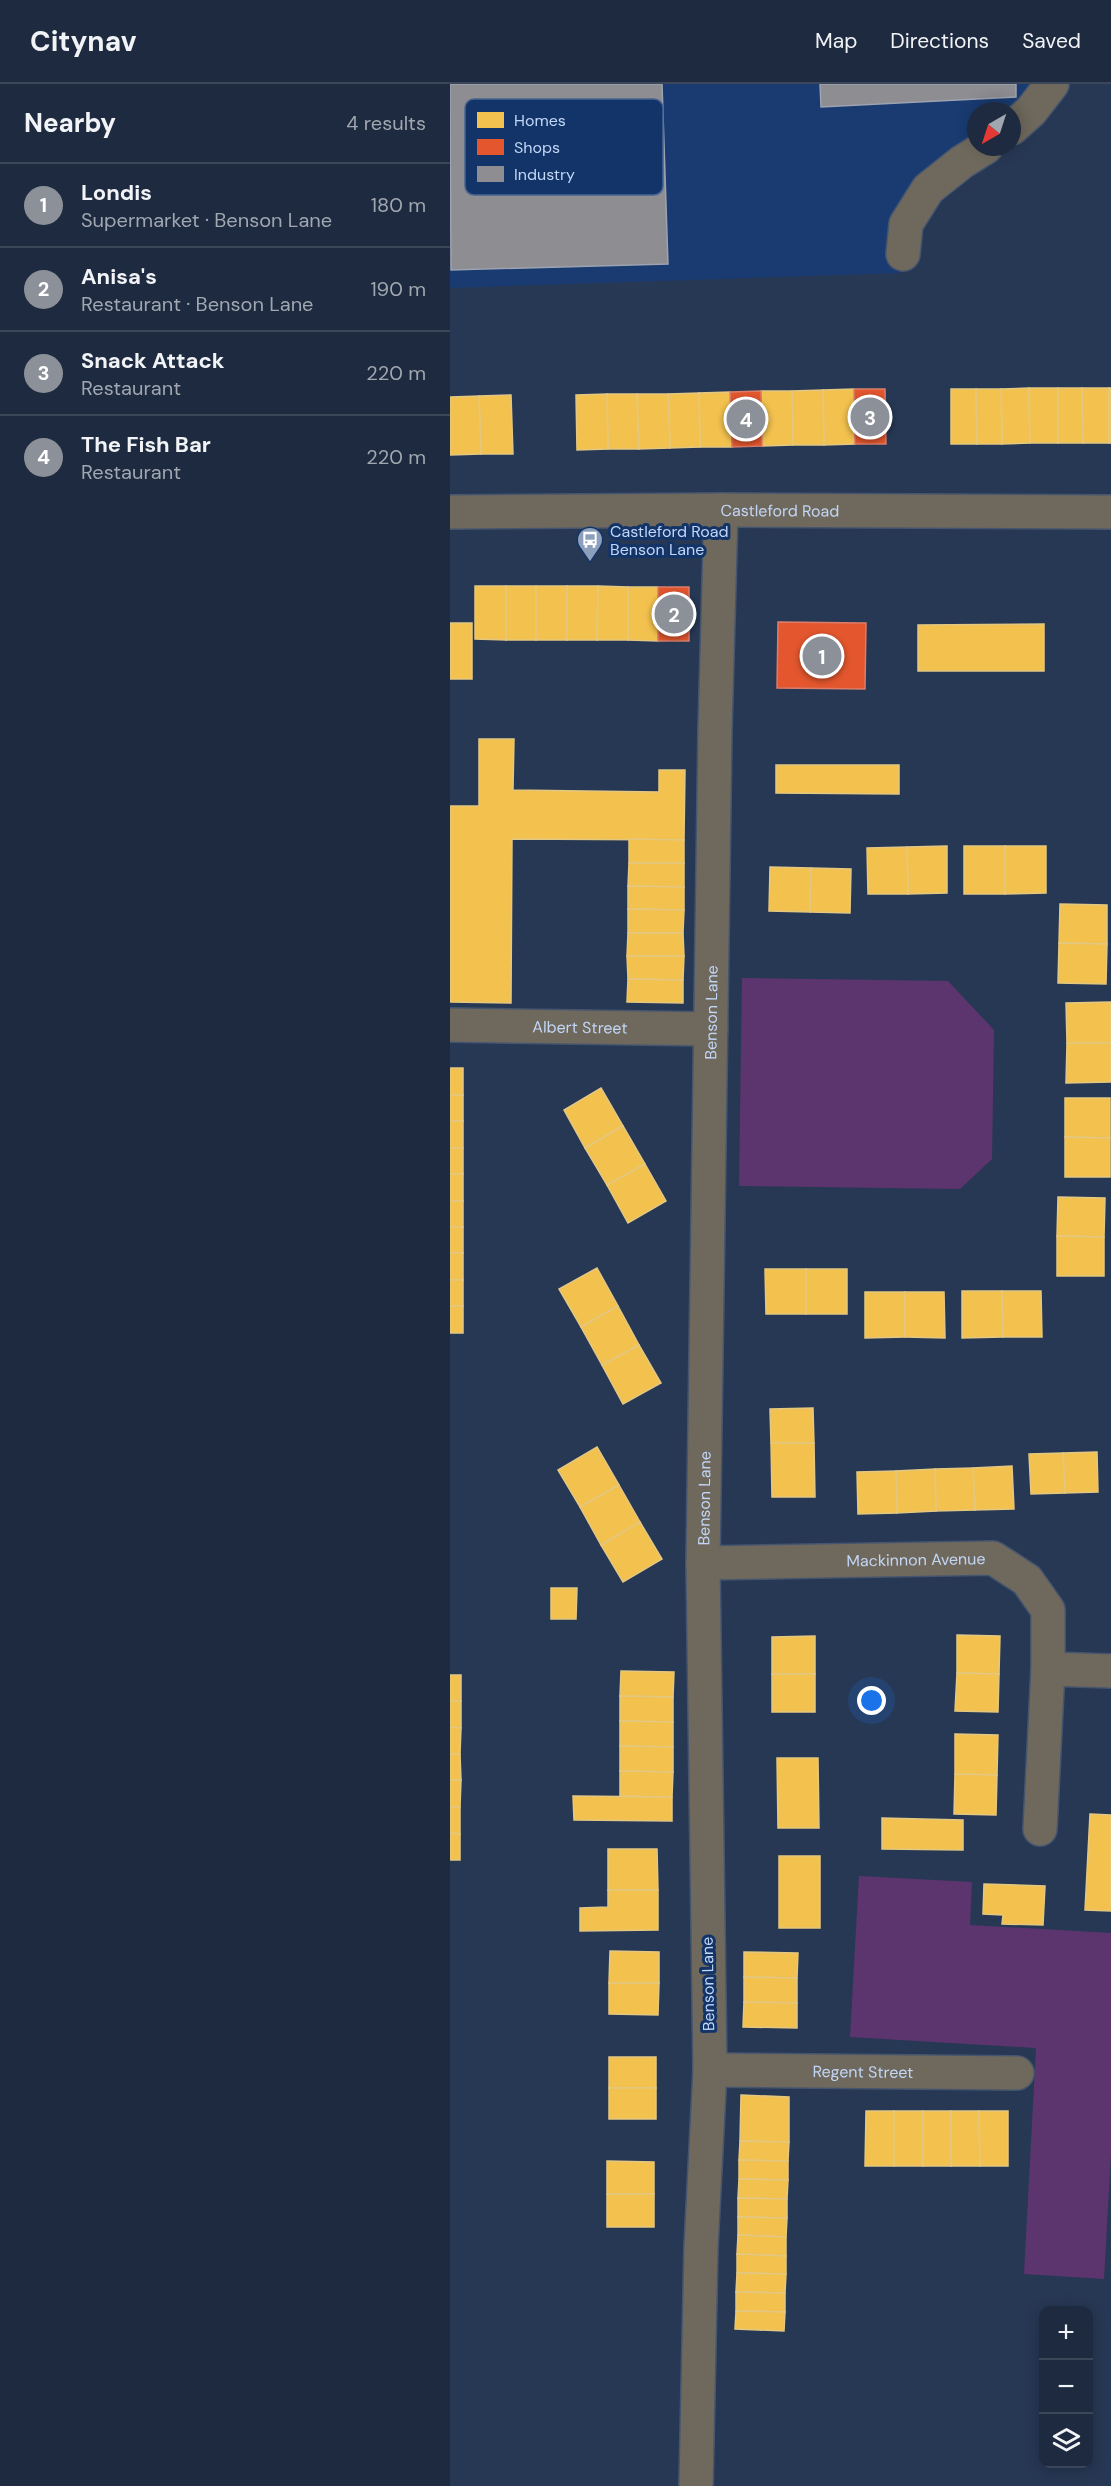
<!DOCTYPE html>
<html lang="en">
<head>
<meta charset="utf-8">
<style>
	body { margin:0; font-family:"DM Sans",sans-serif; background:#253246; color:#f1f3f6 }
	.controls { position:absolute; right:18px; bottom:18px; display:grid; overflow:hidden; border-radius:12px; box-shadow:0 3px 15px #0003 }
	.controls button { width:54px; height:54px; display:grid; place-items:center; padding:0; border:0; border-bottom:2px solid #3b4659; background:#1d2a3f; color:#f1f3f6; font:30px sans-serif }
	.compass { position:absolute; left:517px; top:18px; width:54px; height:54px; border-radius:50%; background:#1d2a3f; box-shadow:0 3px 15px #0003; rotate:219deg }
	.you { position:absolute; left:422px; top:1617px; width:21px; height:21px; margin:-15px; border:4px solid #fff; border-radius:50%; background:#1a73e8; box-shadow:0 0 0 9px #1a73e833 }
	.badge { display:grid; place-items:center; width:39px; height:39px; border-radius:50%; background:#8c9099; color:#fff; font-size:20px; font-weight:700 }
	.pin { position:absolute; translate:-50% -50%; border:3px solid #fff; box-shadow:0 2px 6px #0006 }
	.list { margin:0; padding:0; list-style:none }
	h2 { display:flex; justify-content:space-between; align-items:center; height:78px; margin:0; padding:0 24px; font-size:26px }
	h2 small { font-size:20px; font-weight:400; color:#a0a7b0 }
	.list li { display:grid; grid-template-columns:39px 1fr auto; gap:18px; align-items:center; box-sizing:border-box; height:84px; padding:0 24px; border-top:2px solid #3b4659 }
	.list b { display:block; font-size:22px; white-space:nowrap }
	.list p { margin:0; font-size:20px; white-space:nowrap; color:#a0a7b0 }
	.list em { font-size:20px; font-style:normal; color:#a0a7b0 }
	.icon { flex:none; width:33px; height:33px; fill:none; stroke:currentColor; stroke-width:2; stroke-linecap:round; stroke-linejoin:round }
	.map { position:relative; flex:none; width:661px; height:2402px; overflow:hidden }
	header { display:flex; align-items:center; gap:36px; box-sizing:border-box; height:84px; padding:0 30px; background:#1d2a3f; border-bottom:2px solid #3b4659 }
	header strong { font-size:28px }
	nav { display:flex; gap:33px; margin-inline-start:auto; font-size:21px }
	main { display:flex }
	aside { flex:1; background:#1d2a3f }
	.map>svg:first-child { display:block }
	.built { fill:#193b71 }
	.green { fill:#5d356e }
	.homes { fill:#f2c14e; stroke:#e4c780; stroke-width:1.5 }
	.shops { fill:#e4572e; stroke:#da7d6a; stroke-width:1.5 }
	.industry { fill:#8d8d92; stroke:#9da3b0; stroke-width:1.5 }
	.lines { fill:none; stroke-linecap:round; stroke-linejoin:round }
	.minor-casing { stroke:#46556e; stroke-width:36 }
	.minor { stroke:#6f695d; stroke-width:33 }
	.labels { text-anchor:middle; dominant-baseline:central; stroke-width:6; stroke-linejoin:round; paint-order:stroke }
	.street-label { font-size:16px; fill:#c2d6f6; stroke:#133468 }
	.poi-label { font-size:16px; fill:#c2d6f6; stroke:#133468; text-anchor:start }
	.key { fill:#133468; stroke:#486593; stroke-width:1.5 }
	.key-label { font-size:16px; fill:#c2d6f6 }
</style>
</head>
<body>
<header>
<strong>Citynav</strong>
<nav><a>Map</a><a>Directions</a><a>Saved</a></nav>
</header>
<main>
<aside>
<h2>Nearby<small>4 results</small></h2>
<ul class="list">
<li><span class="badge">1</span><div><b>Londis</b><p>Supermarket · Benson Lane</p></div><em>180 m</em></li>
<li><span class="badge">2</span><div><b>Anisa's</b><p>Restaurant · Benson Lane</p></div><em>190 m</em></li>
<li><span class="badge">3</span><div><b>Snack Attack</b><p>Restaurant</p></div><em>220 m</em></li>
<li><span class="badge">4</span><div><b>The Fish Bar</b><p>Restaurant</p></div><em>220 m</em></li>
</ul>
</aside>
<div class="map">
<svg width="661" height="2402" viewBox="0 0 661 2402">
	<rect width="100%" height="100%" fill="#273854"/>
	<path class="built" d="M 0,0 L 602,0 L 562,27 L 526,27 L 526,63 L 456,140 L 450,189 L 0,204 Z"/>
	<g class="green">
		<path d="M 292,894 L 498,897 L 544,946 L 542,1075 L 510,1105 L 289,1102 Z"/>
		<path d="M 409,1792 L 522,1798 L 520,1841 L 661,1849 L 661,2069 L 654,2195 L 574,2190 L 586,1964 L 400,1953 Z"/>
	</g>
	<g class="homes">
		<path d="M 579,304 L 580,359 L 552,360 L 551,305 Z"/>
		<path d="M 579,304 L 608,304 L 608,359 L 580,359 Z"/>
		<path d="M 608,304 L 632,304 L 633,359 L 608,359 Z"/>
		<path d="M 632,304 L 659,304 L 659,359 L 633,359 Z"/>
		<rect x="659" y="304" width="2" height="55"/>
		<path d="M 404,305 L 405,360 L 374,361 L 373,306 Z"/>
		<path d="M 501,305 L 526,305 L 527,360 L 501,360 Z"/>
		<path d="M 526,305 L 551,305 L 552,360 L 527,360 Z"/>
		<path d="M 373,306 L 374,361 L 343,361 L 342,307 Z"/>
		<path d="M 311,307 L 342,307 L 343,361 L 312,362 Z"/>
		<path d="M 280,308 L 282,363 L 250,363 L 249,309 Z"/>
		<path d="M 249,309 L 250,363 L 220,364 L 218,310 Z"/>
		<path d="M 157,310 L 187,310 L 189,365 L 158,365 Z"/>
		<path d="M 157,310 L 158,365 L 127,366 L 126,311 Z"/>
		<path d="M 187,310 L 218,310 L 220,364 L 189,365 Z"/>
		<path d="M 61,311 L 63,370 L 31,370 L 29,312 Z"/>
		<path d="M 29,312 L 31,370 L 0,371 L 0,313 Z"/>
		<path d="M 25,502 L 56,502 L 56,556 L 25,555 Z"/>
		<rect x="56" y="502" width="30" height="54"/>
		<rect x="86" y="502" width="31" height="54"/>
		<path d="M 117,502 L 148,502 L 147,556 L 117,556 Z"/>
		<path d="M 148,502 L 178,503 L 178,556 L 147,556 Z"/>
		<path d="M 178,503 L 208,503 L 208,557 L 178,556 Z"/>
		<rect x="0" y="539" width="22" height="56"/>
		<path d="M 594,540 L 594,587 L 468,587 L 468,541 Z"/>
		<path d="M 29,655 L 64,655 L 63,706 L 209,708 L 209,686 L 235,686 L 234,756 L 62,755 L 61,919 L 0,918 L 0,722 L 29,722 Z"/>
		<path d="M 326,681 L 449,681 L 449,710 L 326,709 Z"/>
		<path d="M 179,755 L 234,756 L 234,779 L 179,779 Z"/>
		<path d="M 497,762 L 497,809 L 458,810 L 457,763 Z"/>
		<rect x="514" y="762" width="41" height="48"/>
		<path d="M 555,762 L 596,762 L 596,809 L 555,810 Z"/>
		<path d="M 457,763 L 458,810 L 418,810 L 417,764 Z"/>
		<path d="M 179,779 L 234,779 L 234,803 L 178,802 Z"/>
		<path d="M 320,783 L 361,784 L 360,828 L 319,827 Z"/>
		<path d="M 361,784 L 401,785 L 400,829 L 360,828 Z"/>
		<path d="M 178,802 L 234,803 L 234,826 L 178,825 Z"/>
		<path d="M 610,820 L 657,821 L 657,860 L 609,859 Z"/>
		<path d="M 178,825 L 234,826 L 233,849 L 178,849 Z"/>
		<path d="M 178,849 L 233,849 L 234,872 L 177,872 Z"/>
		<path d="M 609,859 L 657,860 L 656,900 L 608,899 Z"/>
		<path d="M 177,872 L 234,872 L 233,896 L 178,895 Z"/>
		<path d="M 178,895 L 233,896 L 233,919 L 177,918 Z"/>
		<path d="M 661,918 L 661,959 L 617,959 L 616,919 Z"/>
		<path d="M 617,959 L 661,959 L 661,998 L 616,999 Z"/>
		<rect x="0" y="984" width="13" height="27"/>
		<path d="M 151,1004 L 173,1042 L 135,1064 L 114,1026 Z"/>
		<rect x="0" y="1011" width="13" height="26"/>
		<path d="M 615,1014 L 660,1014 L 660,1054 L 615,1053 Z"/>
		<rect x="0" y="1037" width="13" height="27"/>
		<path d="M 173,1042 L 195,1080 L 157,1101 L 135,1064 Z"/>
		<path d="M 615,1053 L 660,1054 L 660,1093 L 615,1093 Z"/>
		<rect x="0" y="1064" width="13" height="26"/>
		<path d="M 195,1080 L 216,1117 L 178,1139 L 157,1101 Z"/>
		<rect x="0" y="1090" width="13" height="27"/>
		<path d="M 608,1113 L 655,1114 L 654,1153 L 607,1152 Z"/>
		<rect x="0" y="1117" width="13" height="26"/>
		<rect x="0" y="1143" width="13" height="26"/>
		<path d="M 607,1152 L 654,1153 L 654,1192 L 607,1192 Z"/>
		<rect x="0" y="1169" width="13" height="27"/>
		<path d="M 147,1184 L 168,1222 L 131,1243 L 109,1205 Z"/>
		<path d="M 315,1185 L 356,1185 L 356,1230 L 316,1230 Z"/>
		<rect x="356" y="1185" width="41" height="45"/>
		<rect x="0" y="1196" width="13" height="26"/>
		<path d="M 512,1207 L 552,1207 L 553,1253 L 512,1254 Z"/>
		<path d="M 552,1207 L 591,1207 L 592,1253 L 553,1253 Z"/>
		<path d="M 415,1208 L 455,1208 L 455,1253 L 415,1254 Z"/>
		<path d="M 455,1208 L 494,1208 L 495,1254 L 455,1253 Z"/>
		<rect x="0" y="1222" width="13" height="27"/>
		<path d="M 168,1222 L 189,1261 L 152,1281 L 131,1243 Z"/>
		<path d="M 189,1261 L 211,1299 L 173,1320 L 152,1281 Z"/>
		<path d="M 363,1324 L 364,1359 L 321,1359 L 320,1325 Z"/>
		<path d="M 321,1359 L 364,1359 L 365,1413 L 322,1413 Z"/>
		<path d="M 147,1363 L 169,1401 L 130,1423 L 108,1386 Z"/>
		<path d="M 647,1368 L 648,1408 L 615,1409 L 613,1369 Z"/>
		<path d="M 613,1369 L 615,1409 L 581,1410 L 579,1370 Z"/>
		<path d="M 562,1382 L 564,1425 L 525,1426 L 523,1384 Z"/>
		<path d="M 523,1384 L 525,1426 L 486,1427 L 485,1385 Z"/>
		<path d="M 485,1385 L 486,1427 L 447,1429 L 446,1387 Z"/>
		<path d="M 446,1387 L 447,1429 L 408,1430 L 407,1388 Z"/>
		<path d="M 169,1401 L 190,1438 L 151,1461 L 130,1423 Z"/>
		<path d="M 190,1438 L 212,1475 L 173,1498 L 151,1461 Z"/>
		<path d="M 101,1504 L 127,1504 L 126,1535 L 101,1535 Z"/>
		<path d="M 507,1551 L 550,1552 L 549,1590 L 507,1589 Z"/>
		<path d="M 365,1552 L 365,1590 L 322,1590 L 322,1553 Z"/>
		<path d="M 171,1587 L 224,1588 L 223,1613 L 170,1612 Z"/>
		<path d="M 507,1589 L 549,1590 L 548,1628 L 505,1627 Z"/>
		<rect x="322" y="1590" width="43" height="38"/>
		<rect x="0" y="1591" width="11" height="26"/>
		<path d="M 170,1612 L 223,1613 L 223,1638 L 170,1637 Z"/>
		<path d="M 0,1617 L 11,1617 L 11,1644 L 0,1643 Z"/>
		<path d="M 170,1637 L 223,1638 L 223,1663 L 170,1662 Z"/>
		<path d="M 0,1643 L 11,1644 L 10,1670 L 0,1670 Z"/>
		<path d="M 505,1650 L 548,1651 L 547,1691 L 505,1690 Z"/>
		<path d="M 170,1662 L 223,1663 L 223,1688 L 170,1687 Z"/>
		<path d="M 0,1670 L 10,1670 L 11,1696 L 0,1696 Z"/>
		<path d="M 327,1674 L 368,1674 L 369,1744 L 328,1744 Z"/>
		<path d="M 170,1687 L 223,1688 L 222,1713 L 170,1712 Z"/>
		<path d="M 505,1690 L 547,1691 L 546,1731 L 504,1730 Z"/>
		<path d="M 0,1696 L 11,1696 L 10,1723 L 0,1723 Z"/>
		<path d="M 123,1712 L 222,1713 L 222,1737 L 124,1736 Z"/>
		<path d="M 0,1723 L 10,1723 L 10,1750 L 0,1749 Z"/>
		<path d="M 640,1730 L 661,1731 L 661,1827 L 635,1826 Z"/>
		<path d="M 432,1734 L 513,1736 L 513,1766 L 432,1765 Z"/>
		<path d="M 0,1749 L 10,1750 L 10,1776 L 0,1776 Z"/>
		<path d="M 158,1765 L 207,1765 L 208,1806 L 158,1806 Z"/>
		<rect x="329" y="1772" width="41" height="72"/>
		<path d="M 534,1800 L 595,1802 L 593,1841 L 552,1840 L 553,1831 L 533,1830 Z"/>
		<path d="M 158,1806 L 208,1806 L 208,1846 L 130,1847 L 130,1824 L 158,1823 Z"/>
		<path d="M 160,1867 L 209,1868 L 209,1899 L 159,1899 Z"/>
		<path d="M 294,1868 L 348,1869 L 347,1894 L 294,1893 Z"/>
		<path d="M 294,1893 L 347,1894 L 347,1919 L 294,1918 Z"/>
		<path d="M 159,1899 L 209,1899 L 208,1931 L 159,1930 Z"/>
		<path d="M 294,1918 L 347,1919 L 347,1944 L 293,1943 Z"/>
		<rect x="159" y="1973" width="47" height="31"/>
		<rect x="159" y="2004" width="47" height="31"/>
		<path d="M 291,2011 L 339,2013 L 339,2058 L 290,2057 Z"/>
		<path d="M 416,2027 L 444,2027 L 444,2082 L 415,2082 Z"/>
		<rect x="444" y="2027" width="29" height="55"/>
		<rect x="473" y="2027" width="28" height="55"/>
		<path d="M 501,2027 L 529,2027 L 530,2082 L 501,2082 Z"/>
		<path d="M 529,2027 L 558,2027 L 558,2082 L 530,2082 Z"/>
		<path d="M 290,2057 L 339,2058 L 338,2077 L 289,2076 Z"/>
		<path d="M 289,2076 L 338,2077 L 338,2096 L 289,2095 Z"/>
		<path d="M 157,2077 L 204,2078 L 204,2110 L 157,2110 Z"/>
		<path d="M 289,2095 L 338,2096 L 337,2115 L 288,2114 Z"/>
		<rect x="157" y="2110" width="47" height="33"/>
		<path d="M 288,2114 L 337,2115 L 337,2134 L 288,2133 Z"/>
		<path d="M 288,2133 L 337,2134 L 336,2153 L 288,2151 Z"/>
		<path d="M 288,2151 L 336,2153 L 336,2172 L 287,2170 Z"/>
		<path d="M 287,2170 L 336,2172 L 336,2190 L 287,2189 Z"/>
		<path d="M 287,2189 L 336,2190 L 335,2209 L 286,2208 Z"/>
		<path d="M 286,2208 L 335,2209 L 335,2228 L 286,2227 Z"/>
		<path d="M 286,2227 L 335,2228 L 334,2247 L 285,2245 Z"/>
	</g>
	<g class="shops">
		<path d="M 404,305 L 435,305 L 436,360 L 405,360 Z"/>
		<path d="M 311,307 L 312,362 L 282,363 L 280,308 Z"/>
		<rect x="208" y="503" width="31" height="54"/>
		<path d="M 328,538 L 416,539 L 415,605 L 327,604 Z"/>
	</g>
	<g class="industry">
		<path d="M 0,0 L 212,0 L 218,180 L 1,186 Z"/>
		<path d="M 370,0 L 566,0 L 566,13 L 371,23 Z"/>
	</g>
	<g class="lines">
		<defs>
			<g id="minor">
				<path d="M 562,44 L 581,27 L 602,0"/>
				<path d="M 453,170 L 456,140 L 478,105 L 512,78 L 536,63"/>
				<path id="s1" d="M 0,428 L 271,426 L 661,428"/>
				<path id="s2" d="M 0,941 L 261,945"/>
				<path id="s3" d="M 253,1479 L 543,1474 L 577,1496 L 598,1526 L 598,1585 L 590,1745"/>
				<path d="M 598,1585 L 661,1587"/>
				<path id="s4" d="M 260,1986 L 567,1989"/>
				<path id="s5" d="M 246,2402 L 251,2163 L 260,1986 L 253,1479 L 265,646 L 271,426"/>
			</g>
		</defs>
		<use href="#minor" class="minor-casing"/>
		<use href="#minor" class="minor"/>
	</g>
	<defs>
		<symbol id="bus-pin" viewBox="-11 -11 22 30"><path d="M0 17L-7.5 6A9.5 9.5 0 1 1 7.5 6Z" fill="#8c9fbd" stroke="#133468"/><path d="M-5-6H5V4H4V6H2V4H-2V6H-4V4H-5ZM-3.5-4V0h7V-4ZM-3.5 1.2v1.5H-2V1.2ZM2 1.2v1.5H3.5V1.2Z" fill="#fff"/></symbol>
	</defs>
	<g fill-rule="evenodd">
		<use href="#bus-pin" x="125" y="441" width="30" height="40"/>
	</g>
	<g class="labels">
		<g class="street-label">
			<text stroke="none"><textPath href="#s1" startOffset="330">Castleford Road</textPath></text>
			<text stroke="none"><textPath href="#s5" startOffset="1474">Benson Lane</textPath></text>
			<text stroke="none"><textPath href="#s2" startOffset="130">Albert Street</textPath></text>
			<text stroke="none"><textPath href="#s5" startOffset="988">Benson Lane</textPath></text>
			<text stroke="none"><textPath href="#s3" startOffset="213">Mackinnon Avenue</textPath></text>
			<text transform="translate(258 1900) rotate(-91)">Benson Lane</text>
			<text stroke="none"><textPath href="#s4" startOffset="153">Regent Street</textPath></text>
		</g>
		<g class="poi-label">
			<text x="160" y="447">Castleford Road<tspan x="160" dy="18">Benson Lane</tspan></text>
		</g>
	</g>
	<rect x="15" y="15" width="198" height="96" rx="9" class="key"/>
	<rect x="27" y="28" width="27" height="16" fill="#f2c14e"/>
	<rect x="27" y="55" width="27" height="16" fill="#e4572e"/>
	<rect x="27" y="82" width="27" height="16" fill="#8d8d92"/>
	<g class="key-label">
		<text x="64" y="42">Homes</text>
		<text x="64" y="69">Shops</text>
		<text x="64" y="96">Industry</text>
	</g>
</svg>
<div class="controls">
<button>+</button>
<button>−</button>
<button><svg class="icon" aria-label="layers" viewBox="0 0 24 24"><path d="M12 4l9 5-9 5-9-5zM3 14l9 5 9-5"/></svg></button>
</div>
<svg class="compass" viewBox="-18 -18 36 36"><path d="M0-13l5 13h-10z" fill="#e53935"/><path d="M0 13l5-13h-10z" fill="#a0a7b0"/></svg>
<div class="you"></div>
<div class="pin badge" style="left:372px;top:572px">1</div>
<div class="pin badge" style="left:224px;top:530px">2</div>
<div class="pin badge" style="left:420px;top:333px">3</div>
<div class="pin badge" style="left:296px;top:335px">4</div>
</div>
</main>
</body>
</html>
